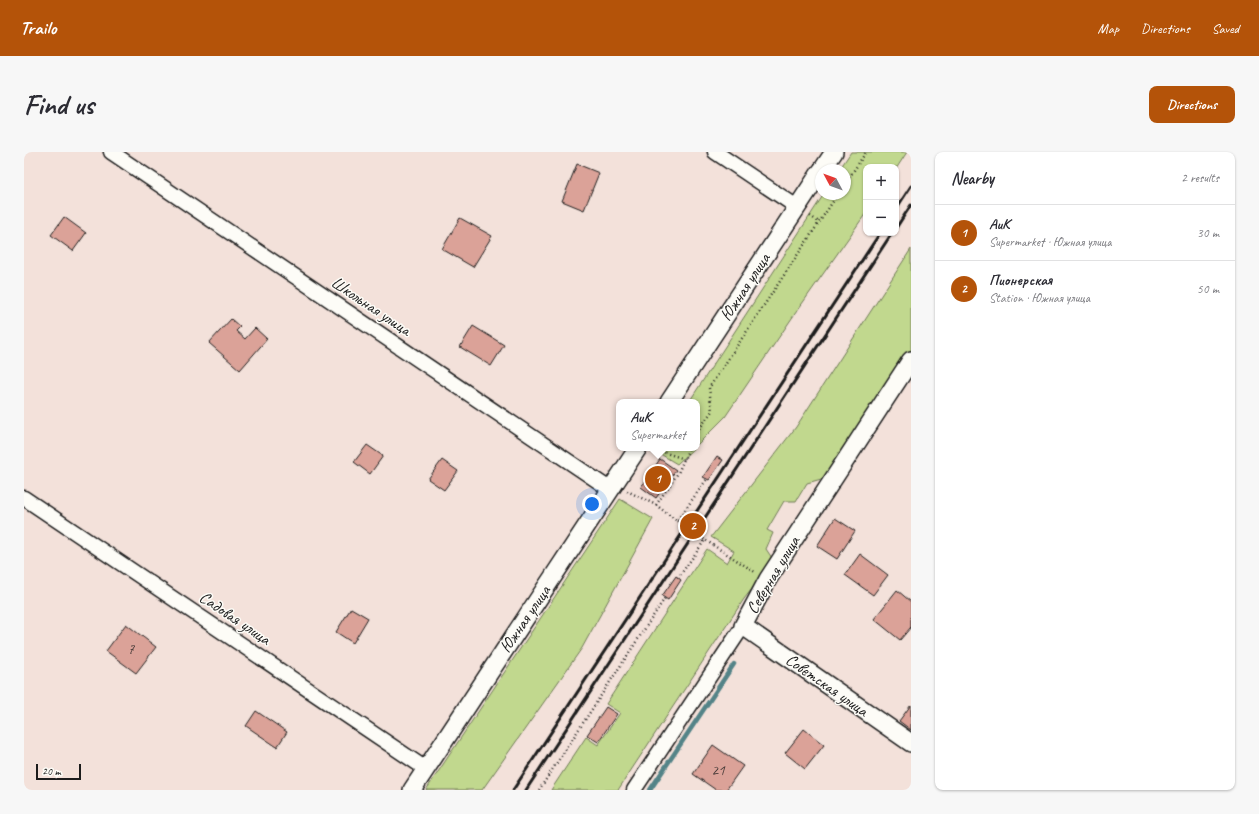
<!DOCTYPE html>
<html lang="en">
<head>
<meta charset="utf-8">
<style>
	body { margin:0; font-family:Caveat,sans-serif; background:#f7f7f7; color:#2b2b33 }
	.controls { position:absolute; right:12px; top:12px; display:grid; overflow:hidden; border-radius:8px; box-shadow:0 1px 3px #0004 }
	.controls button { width:36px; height:36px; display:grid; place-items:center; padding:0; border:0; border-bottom:1px solid #e1e1e2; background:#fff; color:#2b2b33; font:20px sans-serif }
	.compass { position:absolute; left:791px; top:12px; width:36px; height:36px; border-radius:50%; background:#fff; box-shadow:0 1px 3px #0004; rotate:311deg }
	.scale { position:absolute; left:12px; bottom:10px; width:45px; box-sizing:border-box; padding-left:4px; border:2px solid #1c1c1c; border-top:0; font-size:11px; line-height:14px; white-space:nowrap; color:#1c1c1c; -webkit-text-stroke:3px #fdfcf7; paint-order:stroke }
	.you { position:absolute; left:568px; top:352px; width:14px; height:14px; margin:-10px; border:3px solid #fff; border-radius:50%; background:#1a73e8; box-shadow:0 0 0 6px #1a73e833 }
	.badge { display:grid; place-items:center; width:26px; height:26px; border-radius:50%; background:#b45309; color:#fff; font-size:13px; font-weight:700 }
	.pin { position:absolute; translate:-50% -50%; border:2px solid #fff; box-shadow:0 1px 4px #0006 }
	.popup { position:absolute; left:592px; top:247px; width:84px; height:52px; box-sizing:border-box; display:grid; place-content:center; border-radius:8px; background:#fff; filter:drop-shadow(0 1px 3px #0005); font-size:13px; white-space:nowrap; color:#7c7c81 }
	.popup b { font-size:15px; color:#2b2b33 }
	.popup::after { content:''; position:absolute; left:50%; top:100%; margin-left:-8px; border:8px solid transparent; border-top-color:#fff }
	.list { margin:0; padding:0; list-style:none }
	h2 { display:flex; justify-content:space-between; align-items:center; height:52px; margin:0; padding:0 16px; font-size:17px }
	h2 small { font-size:13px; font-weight:400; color:#7c7c81 }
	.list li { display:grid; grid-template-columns:26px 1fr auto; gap:12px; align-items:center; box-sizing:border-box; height:56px; padding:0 16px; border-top:1px solid #e1e1e2 }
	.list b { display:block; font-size:15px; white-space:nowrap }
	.list p { margin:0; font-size:13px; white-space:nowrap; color:#7c7c81 }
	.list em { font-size:13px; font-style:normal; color:#7c7c81 }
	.map { position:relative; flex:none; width:887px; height:638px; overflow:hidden; border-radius:8px }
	header { display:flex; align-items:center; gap:24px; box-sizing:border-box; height:56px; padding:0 20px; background:#b45309; color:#fff }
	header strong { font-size:19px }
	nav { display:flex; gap:22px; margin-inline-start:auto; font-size:14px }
	.intro { display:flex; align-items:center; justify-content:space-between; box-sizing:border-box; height:96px; padding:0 24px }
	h1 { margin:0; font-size:28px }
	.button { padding:10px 18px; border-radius:8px; background:#b45309; color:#fff; font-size:14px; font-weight:700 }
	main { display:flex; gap:24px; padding:0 24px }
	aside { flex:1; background:#fff; border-radius:8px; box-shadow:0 1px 3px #0004 }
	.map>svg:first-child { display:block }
	.green { fill:#c1d88e; stroke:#6e7a55 }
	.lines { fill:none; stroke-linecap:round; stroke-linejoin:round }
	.stream { stroke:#528387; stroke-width:4.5 }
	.building { fill:#dba298; stroke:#1c1c1c }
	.minor-casing { stroke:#1c1c1c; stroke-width:17 }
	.tertiary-casing { stroke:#1c1c1c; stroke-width:20 }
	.path { stroke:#1c1c1c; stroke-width:2.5; stroke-dasharray:1 3; stroke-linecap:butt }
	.minor { stroke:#fdfcf7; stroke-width:14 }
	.tertiary { stroke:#fdfcf7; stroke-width:17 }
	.rail { stroke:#1c1c1c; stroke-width:3 }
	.path-bridge { stroke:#1c1c1c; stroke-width:2.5; stroke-dasharray:1 3; stroke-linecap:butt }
	.labels { text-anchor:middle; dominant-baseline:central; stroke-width:3; stroke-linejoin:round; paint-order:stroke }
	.number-label { font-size:15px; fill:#4c3e3b }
	.street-label { font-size:17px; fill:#1c1c1c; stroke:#fdfcf7 }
</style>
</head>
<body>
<header>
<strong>Trailo</strong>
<nav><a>Map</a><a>Directions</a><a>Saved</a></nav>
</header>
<div class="intro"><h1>Find us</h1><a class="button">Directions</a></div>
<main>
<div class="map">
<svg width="887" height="638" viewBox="0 0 887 638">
	<rect width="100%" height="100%" fill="#f3e1da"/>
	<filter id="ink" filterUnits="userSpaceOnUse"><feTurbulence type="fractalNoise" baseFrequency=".025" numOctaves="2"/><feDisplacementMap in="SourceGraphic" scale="8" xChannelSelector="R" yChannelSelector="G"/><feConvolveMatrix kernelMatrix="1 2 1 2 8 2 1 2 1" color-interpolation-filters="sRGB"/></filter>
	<g filter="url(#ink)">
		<g class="green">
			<path d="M 827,0 L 883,0 L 872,17 L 872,15 L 842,15 L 842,61 L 768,166 L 701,265 L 673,293 L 673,250 L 665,250 L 800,42 L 821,42 L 821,18 L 815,18 Z"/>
			<path d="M 887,97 L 887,199 L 801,326 L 783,331 L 772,349 L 760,349 L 743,378 L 749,381 L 742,397 L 750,409 L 720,447 L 594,638 L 527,638 L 562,585 L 574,593 L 596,561 L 582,552 L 683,397 L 703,411 L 710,399 L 687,385 L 772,275 Z"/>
			<path d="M 636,296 L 670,296 L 653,312 L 633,300 Z"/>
			<path d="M 596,347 L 629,367 L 558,496 L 458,638 L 402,638 Z"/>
		</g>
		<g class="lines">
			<path class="stream" d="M 626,638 L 710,512"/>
		</g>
		<g class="building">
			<path d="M 553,12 L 575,21 L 560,58 L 538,49 Z"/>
			<path d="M 40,65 L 62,81 L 49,99 L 27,83 Z"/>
			<path d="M 436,66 L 468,84 L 449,115 L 418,97 Z"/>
			<path d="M 207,167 L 216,175 L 212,179 L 221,187 L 231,176 L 243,187 L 216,218 L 185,191 Z"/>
			<path d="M 449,174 L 480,193 L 467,214 L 436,195 Z"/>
			<path d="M 343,293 L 359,304 L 346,322 L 330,310 Z"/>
			<path d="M 693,304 L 699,308 L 685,328 L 679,325 Z"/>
			<path d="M 636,307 L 652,318 L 632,346 L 617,335 Z"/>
			<path d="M 418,308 L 434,319 L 420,338 L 404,327 Z"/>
			<path d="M 811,366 L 831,379 L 813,407 L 793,394 Z"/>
			<path d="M 836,402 L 864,423 L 849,443 L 821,423 Z"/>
			<path d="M 652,424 L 657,428 L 644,448 L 638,444 Z"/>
			<path d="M 873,438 L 887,450 L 887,475 L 876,488 L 850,467 Z"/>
			<path d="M 327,456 L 344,466 L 329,491 L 312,480 Z"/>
			<path d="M 102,472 L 132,495 L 112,521 L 82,499 Z"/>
			<path d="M 887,553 L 887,578 L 875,569 Z"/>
			<path d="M 582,555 L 593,562 L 574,590 L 563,583 Z"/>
			<path d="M 232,559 L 263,580 L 253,595 L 222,574 Z"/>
			<path d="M 780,577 L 800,593 L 781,617 L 761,601 Z"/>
			<path d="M 689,593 L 719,614 L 702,638 L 692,638 L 669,622 Z"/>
		</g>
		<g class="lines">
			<defs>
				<g id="minor">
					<path d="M 87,0 L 587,338"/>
					<path d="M 691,0 L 773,55"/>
					<path d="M 0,346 L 402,617"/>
					<path d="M 610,638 L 719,474"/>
				</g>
				<g id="tertiary">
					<path d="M 798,18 L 810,0"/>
					<path d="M 887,208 L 744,427 L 719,474 L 887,591"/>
					<path d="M 645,250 L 797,19"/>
					<path d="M 388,638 L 614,296"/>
				</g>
			</defs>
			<use href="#minor" class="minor-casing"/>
			<use href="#tertiary" class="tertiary-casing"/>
			<g class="path">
				<path d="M 821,32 L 842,0"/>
				<path d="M 786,64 L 795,70"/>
				<path d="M 673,280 L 688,259 L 685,236 L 814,42"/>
				<path d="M 629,297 L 661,307"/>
				<path d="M 696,307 L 698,304"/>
				<path d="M 603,339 L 632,353 L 653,369 L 683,327"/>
				<path d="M 632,353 L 654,321 L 665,296"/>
				<path d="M 654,426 L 681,388 L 731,420"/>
				<path d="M 515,638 L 641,446"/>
			</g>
			<use href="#minor" class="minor"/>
			<use href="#tertiary" class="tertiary"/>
			<g class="rail">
				<path d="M 872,57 L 887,34"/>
				<path d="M 872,76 L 887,53"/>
				<path d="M 489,638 L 856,81"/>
				<path d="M 502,638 L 868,81"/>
			</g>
			<path class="path-bridge" d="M 653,369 L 681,388"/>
		</g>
	</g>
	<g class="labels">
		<g class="number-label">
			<text x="107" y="497">7</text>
			<text x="694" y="618">21</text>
		</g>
		<g class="street-label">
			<text transform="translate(721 135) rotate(-57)">Южная улица</text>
			<text transform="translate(347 154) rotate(34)">Школьная улица</text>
			<text transform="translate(749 423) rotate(-59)">Северная улица</text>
			<text transform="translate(211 466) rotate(34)">Садовая улица</text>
			<text transform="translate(501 467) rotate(-56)">Южная улица</text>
			<text transform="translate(803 533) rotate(35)">Советская улица</text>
		</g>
	</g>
</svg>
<div class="controls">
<button>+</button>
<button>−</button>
</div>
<svg class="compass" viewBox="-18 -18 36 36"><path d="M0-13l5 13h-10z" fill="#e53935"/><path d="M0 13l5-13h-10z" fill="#7c7c81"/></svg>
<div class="scale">20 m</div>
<div class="you"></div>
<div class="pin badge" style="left:634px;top:327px">1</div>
<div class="popup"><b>АиК</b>Supermarket</div>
<div class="pin badge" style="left:669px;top:374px">2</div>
</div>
<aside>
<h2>Nearby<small>2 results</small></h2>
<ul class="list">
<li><span class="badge">1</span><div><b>АиК</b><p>Supermarket · Южная улица</p></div><em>30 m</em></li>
<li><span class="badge">2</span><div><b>Пионерская</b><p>Station · Южная улица</p></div><em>50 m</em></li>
</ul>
</aside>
</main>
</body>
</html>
